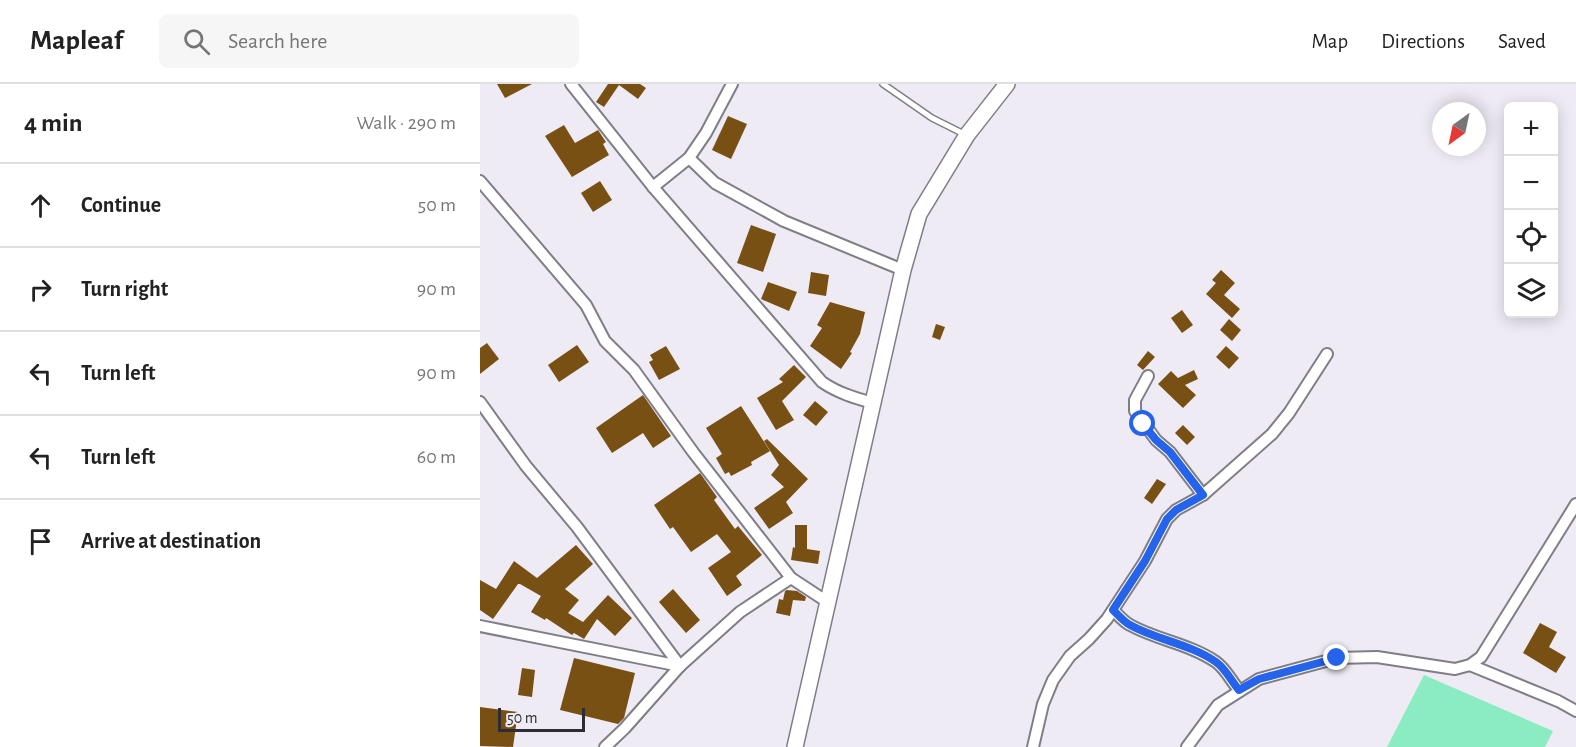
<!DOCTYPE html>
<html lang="en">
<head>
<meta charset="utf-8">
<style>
	body { margin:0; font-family:"Alegreya Sans",sans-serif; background:#f6f6f6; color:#222 }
	.controls { position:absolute; right:18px; top:18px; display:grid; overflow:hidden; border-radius:9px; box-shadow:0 3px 15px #0003 }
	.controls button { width:54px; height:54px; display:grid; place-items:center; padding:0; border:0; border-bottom:2px solid #e0e0e0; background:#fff; color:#222; font:30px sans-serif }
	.compass { position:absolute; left:952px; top:18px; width:54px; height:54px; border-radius:50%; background:#fff; box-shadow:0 3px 15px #0003; rotate:213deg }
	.scale { position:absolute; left:18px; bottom:15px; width:87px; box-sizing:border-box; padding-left:6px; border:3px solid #2e2d31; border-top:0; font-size:16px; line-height:21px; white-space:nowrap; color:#2e2d31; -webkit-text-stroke:4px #eeebf5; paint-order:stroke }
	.stop { position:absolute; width:18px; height:18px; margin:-14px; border:4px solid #2563eb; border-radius:50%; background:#fff }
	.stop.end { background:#2563eb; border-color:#fff; box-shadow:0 2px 6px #0008 }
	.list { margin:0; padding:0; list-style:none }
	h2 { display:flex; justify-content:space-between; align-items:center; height:78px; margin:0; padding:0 24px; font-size:26px }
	h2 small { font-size:20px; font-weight:400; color:#767676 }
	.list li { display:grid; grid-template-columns:39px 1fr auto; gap:18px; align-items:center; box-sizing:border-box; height:84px; padding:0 24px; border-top:2px solid #e0e0e0 }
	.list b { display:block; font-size:22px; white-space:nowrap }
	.list em { font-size:20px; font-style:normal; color:#767676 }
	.icon { flex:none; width:33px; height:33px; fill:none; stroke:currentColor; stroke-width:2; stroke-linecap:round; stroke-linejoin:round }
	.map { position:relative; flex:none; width:1096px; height:663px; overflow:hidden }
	header { display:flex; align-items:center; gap:36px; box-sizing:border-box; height:84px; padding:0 30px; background:#fff; border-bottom:2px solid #e0e0e0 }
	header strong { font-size:28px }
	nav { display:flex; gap:33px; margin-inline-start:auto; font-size:21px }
	.search { width:420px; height:54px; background:#f6f6f6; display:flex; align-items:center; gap:15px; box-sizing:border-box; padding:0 21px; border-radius:9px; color:#767676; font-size:22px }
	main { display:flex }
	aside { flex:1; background:#fff }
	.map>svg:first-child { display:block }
	.green { fill:#8becc1 }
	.building { fill:#795014 }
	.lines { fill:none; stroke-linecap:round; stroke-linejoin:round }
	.lane-casing { stroke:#7f7d86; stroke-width:8 }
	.street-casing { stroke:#7f7d86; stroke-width:14 }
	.secondary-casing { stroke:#7f7d86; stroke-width:18 }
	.lane { stroke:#fff; stroke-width:5 }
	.street { stroke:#fff; stroke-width:10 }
	.secondary { stroke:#fff; stroke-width:15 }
	.route { stroke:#2563eb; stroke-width:8 }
</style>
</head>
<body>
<header>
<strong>Mapleaf</strong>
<div class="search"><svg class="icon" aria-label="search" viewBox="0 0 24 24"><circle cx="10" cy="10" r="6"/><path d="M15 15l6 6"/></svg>Search here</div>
<nav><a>Map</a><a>Directions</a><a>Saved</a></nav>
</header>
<main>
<aside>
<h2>4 min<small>Walk · 290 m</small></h2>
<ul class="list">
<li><svg class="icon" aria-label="ahead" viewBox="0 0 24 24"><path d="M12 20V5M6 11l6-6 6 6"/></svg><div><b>Continue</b></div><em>50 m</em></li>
<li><svg class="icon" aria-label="right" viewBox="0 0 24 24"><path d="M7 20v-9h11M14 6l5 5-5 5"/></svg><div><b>Turn right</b></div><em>90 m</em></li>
<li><svg class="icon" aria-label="left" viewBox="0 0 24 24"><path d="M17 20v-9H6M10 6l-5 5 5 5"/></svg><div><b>Turn left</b></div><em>90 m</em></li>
<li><svg class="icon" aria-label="left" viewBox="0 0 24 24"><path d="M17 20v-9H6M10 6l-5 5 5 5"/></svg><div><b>Turn left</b></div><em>60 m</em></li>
<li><svg class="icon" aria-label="arrive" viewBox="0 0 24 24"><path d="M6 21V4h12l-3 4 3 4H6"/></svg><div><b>Arrive at destination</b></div></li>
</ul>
</aside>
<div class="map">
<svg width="1096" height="663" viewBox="0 0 1096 663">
	<rect width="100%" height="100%" fill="#eeebf5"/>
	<path class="green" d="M 944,591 L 1073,647 L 1065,663 L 907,663 Z"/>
	<g class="building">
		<path d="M 17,0 L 52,0 L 25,14 Z"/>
		<path d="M 128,0 L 160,0 L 166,4 L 158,15 L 139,1 L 124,23 L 116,18 Z"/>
		<path d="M 248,32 L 267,40 L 251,75 L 232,66 Z"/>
		<path d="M 84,41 L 95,59 L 118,46 L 126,58 L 123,60 L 129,71 L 92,93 L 65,52 Z"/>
		<path d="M 120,97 L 132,116 L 113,128 L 101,109 Z"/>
		<path d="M 271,141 L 296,150 L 283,188 L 257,179 Z"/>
		<path d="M 741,186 L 755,199 L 744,211 L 760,225 L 752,234 L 726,210 L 736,199 L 732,196 Z"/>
		<path d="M 331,188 L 349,191 L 346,212 L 328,209 Z"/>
		<path d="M 288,198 L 317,208 L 309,227 L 281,215 Z"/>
		<path d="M 350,218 L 385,228 L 380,250 L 370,268 L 372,269 L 361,285 L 330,262 L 342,244 L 337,241 Z"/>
		<path d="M 702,226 L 713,241 L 702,249 L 691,234 Z"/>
		<path d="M 749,235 L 761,246 L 752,257 L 740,246 Z"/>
		<path d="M 456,240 L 465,243 L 460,256 L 452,253 Z"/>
		<path d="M 7,259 L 19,275 L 0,290 L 0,264 Z"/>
		<path d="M 97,261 L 109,278 L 79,298 L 68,281 Z"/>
		<path d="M 186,262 L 200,285 L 179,296 L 169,278 L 173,276 L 170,271 Z"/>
		<path d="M 746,262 L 759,274 L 749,285 L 736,273 Z"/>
		<path d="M 668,267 L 675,273 L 663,286 L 657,281 Z"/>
		<path d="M 314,281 L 326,293 L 302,317 L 314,336 L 296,346 L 277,314 L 303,298 L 299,295 Z"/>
		<path d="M 714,286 L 718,295 L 705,301 L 716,311 L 703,324 L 678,300 L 691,287 L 698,294 Z"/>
		<path d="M 163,311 L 191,352 L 173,364 L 163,349 L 132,369 L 116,344 Z"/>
		<path d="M 335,317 L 348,328 L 336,342 L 323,331 Z"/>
		<path d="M 261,322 L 290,367 L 271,378 L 272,381 L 251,392 L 249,388 L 245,390 L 236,374 L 242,370 L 226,344 Z"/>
		<path d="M 703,341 L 715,353 L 707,361 L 695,349 Z"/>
		<path d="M 287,355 L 328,395 L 306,418 L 313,429 L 289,445 L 274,424 L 304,403 L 291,391 L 299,381 L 284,357 Z"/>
		<path d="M 220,389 L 237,413 L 234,416 L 255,445 L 258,442 L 282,471 L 256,492 L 262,501 L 247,512 L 228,484 L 251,468 L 237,450 L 211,468 L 193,443 L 190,445 L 174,421 Z"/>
		<path d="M 677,395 L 686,400 L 672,420 L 664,414 Z"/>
		<path d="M 315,441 L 327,441 L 327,465 L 340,467 L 338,480 L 311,476 L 313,463 L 315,464 Z"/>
		<path d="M 96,461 L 113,480 L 85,505 L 99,516 L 88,529 L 103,538 L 128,511 L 152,534 L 135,552 L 117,535 L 104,555 L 94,549 L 92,551 L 66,534 L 65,536 L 51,528 L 61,512 L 40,500 L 38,500 L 13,535 L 0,526 L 0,496 L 16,505 L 34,477 L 57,494 Z"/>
		<path d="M 193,505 L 220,536 L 206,549 L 179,518 Z"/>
		<path d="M 307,506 L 317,507 L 326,513 L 325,517 L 313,516 L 310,532 L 296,529 L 299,515 L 303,516 L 305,507 Z"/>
		<path d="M 1060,539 L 1077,548 L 1069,563 L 1086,573 L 1076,589 L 1043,569 Z"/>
		<path d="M 94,574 L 155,589 L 144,634 L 138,640 L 80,626 Z"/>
		<path d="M 42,584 L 55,586 L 52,613 L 38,611 Z"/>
		<path d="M 0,623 L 38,628 L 33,663 L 0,662 Z"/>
	</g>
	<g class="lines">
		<defs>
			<path id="lane" d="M 403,0 L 452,34 L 486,51"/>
			<g id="street">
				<path d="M 91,0 L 173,103 L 342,298 C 358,309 375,314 393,319"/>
				<path d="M 209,74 L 235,99 L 304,137 L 423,186"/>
				<path d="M 0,97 L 106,221 L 125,257 L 154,286 L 213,368 L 311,494 L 349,519"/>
				<path d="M 173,103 L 209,74 L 226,49 L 252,0"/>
				<path d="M 668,292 L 655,316 L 655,327 L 676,356 L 690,368 L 723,411"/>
				<path d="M 0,318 L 46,382 L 97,443 L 200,582"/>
				<path d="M 633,526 C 638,531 644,538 650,541 C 677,556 710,560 736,578 C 746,585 751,597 759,606"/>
				<path d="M 0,542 L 200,582"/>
				<path d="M 990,581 L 1078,617 L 1096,627"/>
				<path d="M 125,663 L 145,644 L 200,582 L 260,528 L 311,494"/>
				<path d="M 553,663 L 563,620 L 573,596 L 590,572 L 609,555 L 627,535 L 665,477 L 687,435 L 696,426 L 723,411 L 792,350 L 809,329 L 847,270"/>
				<path d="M 707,663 L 738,621 L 779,595 L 857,574 L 897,573 L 975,585 L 990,581 L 1001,573 L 1096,420"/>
			</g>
			<path id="secondary" d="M 315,663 L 423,186 L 439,130 L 487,51 L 527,0"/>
		</defs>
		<use href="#lane" class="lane-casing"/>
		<use href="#street" class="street-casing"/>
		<use href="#secondary" class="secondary-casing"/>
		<use href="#lane" class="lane"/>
		<use href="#street" class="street"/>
		<use href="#secondary" class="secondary"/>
	</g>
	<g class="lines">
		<path class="route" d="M 663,340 L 676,356 L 690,368 L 723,411 L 696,426 L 687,435 L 665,477 L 633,526 C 638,531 644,538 650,541 C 677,556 710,560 736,578 C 746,585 751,597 759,606 L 779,595 L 857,574"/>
	</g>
</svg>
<div class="controls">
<button>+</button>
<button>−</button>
<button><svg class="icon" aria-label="locate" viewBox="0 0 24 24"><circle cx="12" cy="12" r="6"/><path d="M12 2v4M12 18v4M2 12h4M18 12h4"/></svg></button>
<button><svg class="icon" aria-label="layers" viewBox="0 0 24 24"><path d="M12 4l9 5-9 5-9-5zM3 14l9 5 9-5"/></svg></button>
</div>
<svg class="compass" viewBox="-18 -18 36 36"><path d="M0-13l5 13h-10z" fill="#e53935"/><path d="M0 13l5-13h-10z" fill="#767676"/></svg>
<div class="scale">50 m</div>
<div class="stop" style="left:663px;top:340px"></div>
<div class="stop end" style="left:857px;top:574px"></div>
</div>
</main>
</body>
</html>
